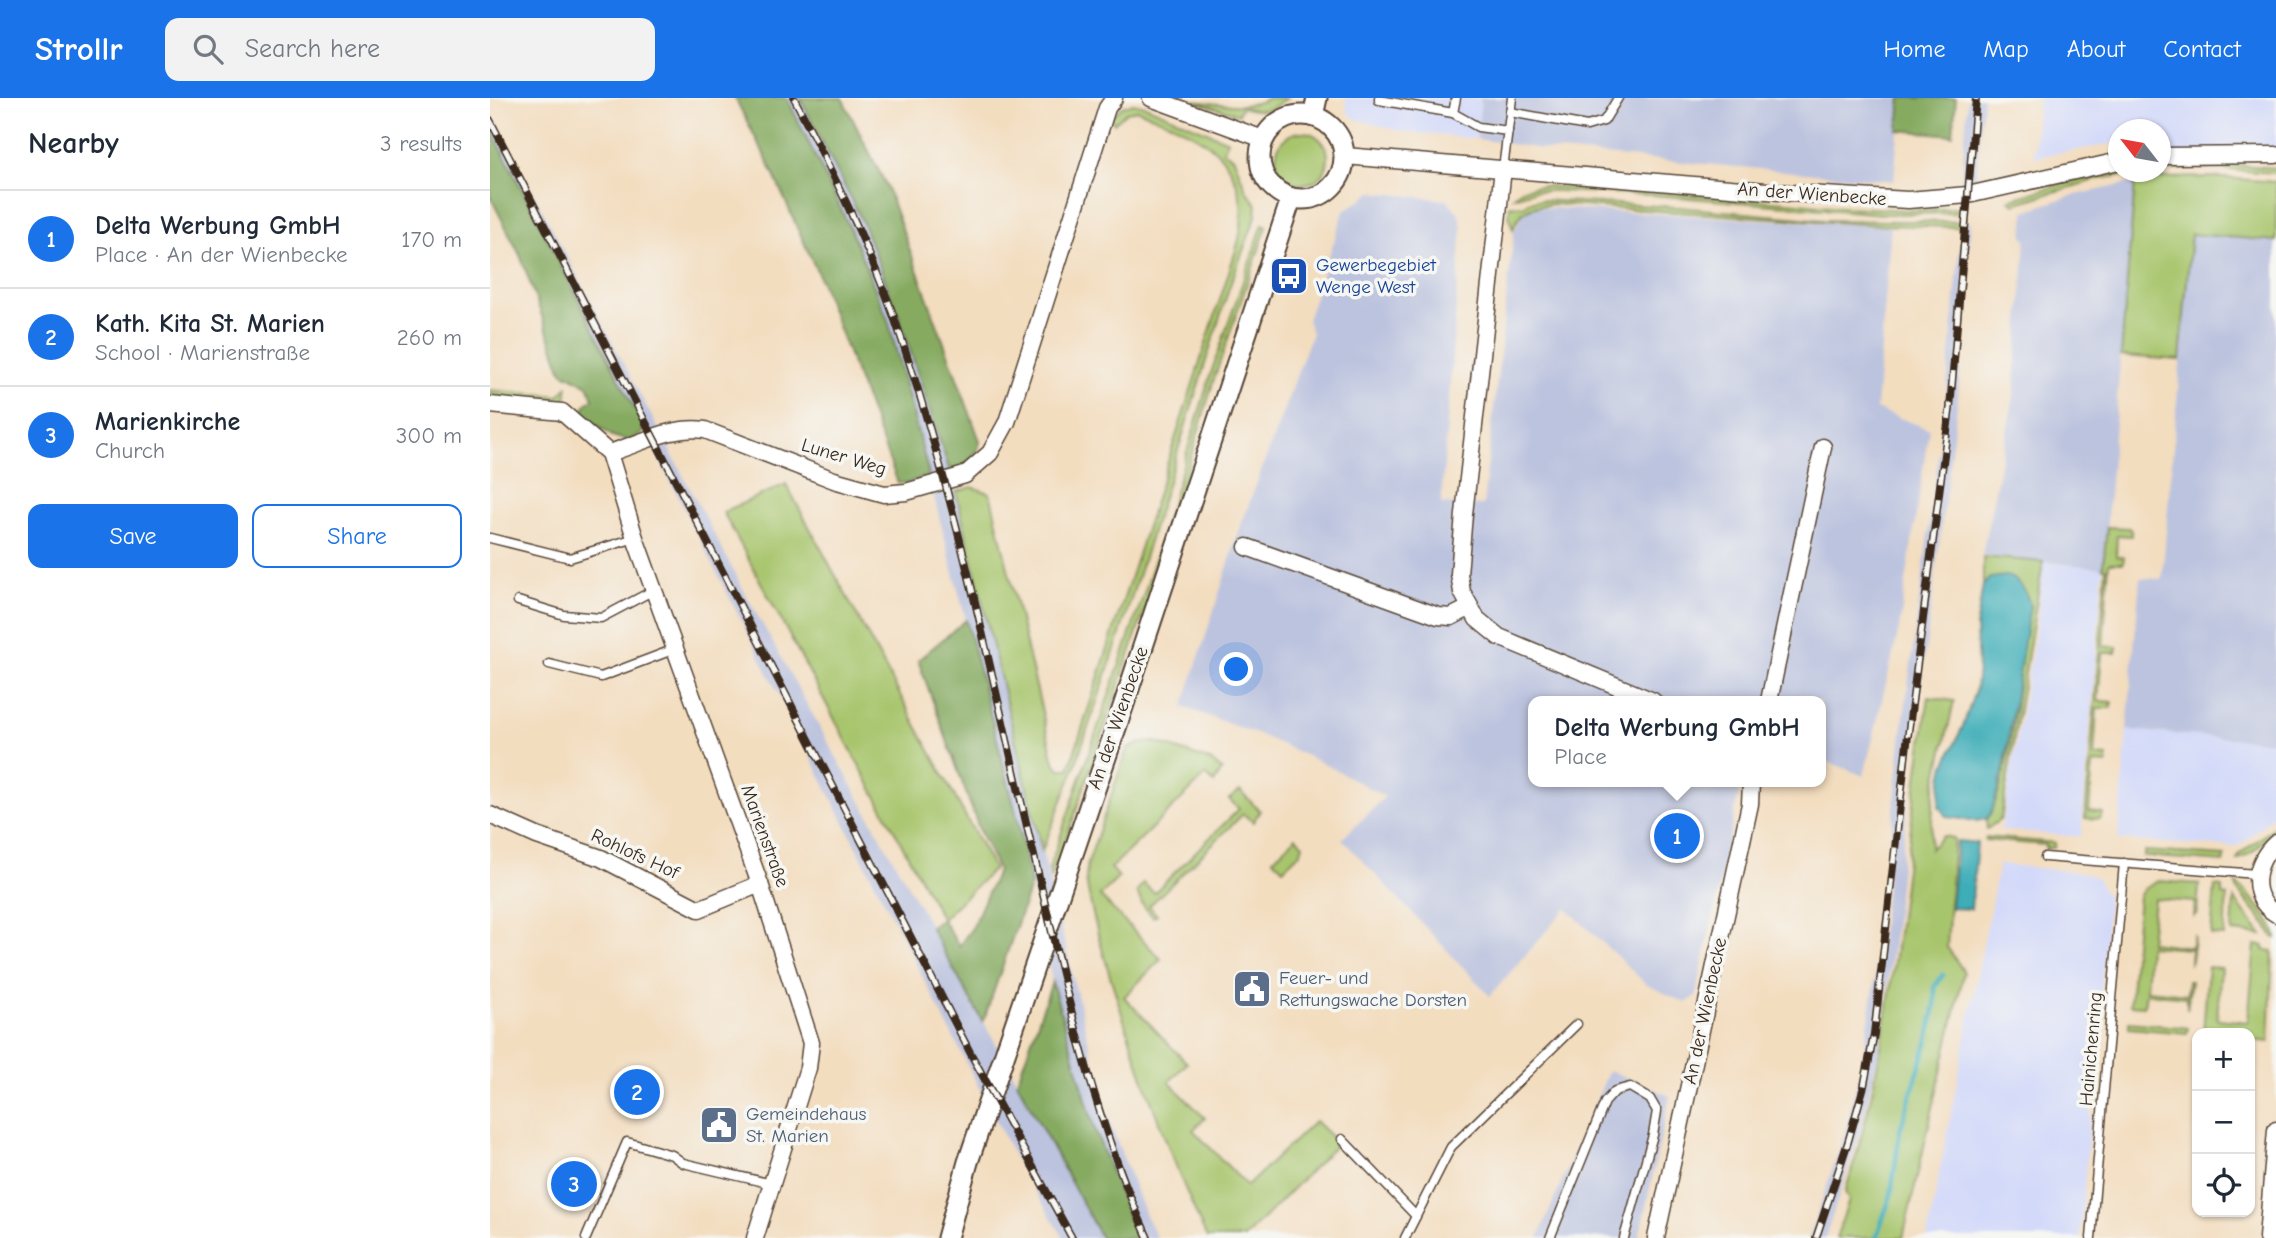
<!DOCTYPE html>
<html lang="en">
<head>
<meta charset="utf-8">
<style>
	body { margin:0; font-family:"Comic Neue",sans-serif; background:#f2f2f3; color:#1f2937 }
	.controls { position:absolute; right:21px; bottom:21px; display:grid; overflow:hidden; border-radius:14px; box-shadow:0 2px 5px #0004 }
	.controls button { width:63px; height:63px; display:grid; place-items:center; padding:0; border:0; border-bottom:2px solid #e0e1e3; background:#fff; color:#1f2937; font:35px sans-serif }
	.compass { position:absolute; left:1618px; top:21px; width:63px; height:63px; border-radius:50%; background:#fff; box-shadow:0 2px 5px #0004; rotate:301deg }
	.you { position:absolute; left:747px; top:572px; width:24px; height:24px; margin:-18px; border:5px solid #fff; border-radius:50%; background:#1a73e8; box-shadow:0 0 0 10px #1a73e833 }
	.badge { display:grid; place-items:center; width:46px; height:46px; border-radius:50%; background:#1a73e8; color:#fff; font-size:23px; font-weight:700 }
	.pin { position:absolute; translate:-50% -50%; border:4px solid #fff; box-shadow:0 2px 7px #0006 }
	.popup { position:absolute; left:1038px; top:598px; width:298px; height:91px; box-sizing:border-box; display:grid; place-content:center; border-radius:14px; background:#fff; filter:drop-shadow(0 2px 5px #0005); font-size:23px; white-space:nowrap; color:#747a83 }
	.popup b { font-size:26px; color:#1f2937 }
	.popup::after { content:''; position:absolute; left:50%; top:100%; margin-left:-14px; border:14px solid transparent; border-top-color:#fff }
	.list { margin:0; padding:0; list-style:none }
	h2 { display:flex; justify-content:space-between; align-items:center; height:91px; margin:0; padding:0 28px; font-size:30px }
	h2 small { font-size:23px; font-weight:400; color:#747a83 }
	.list li { display:grid; grid-template-columns:46px 1fr auto; gap:21px; align-items:center; box-sizing:border-box; height:98px; padding:0 28px; border-top:2px solid #e0e1e3 }
	.list b { display:block; font-size:26px; white-space:nowrap }
	.list p { margin:0; font-size:23px; white-space:nowrap; color:#747a83 }
	.list em { font-size:23px; font-style:normal; color:#747a83 }
	.actions { display:flex; gap:14px; padding:21px 28px }
	.actions a { flex:1; padding:16px 0; border:2px solid #1a73e8; border-radius:14px; text-align:center; font-size:24px; color:#1a73e8 }
	.actions .main { background:#1a73e8; color:#fff }
	.icon { flex:none; width:38px; height:38px; fill:none; stroke:currentColor; stroke-width:2; stroke-linecap:round; stroke-linejoin:round }
	.map { position:relative; flex:none; width:1786px; height:1140px; overflow:hidden }
	header { display:flex; align-items:center; gap:42px; box-sizing:border-box; height:98px; padding:0 35px; background:#1a73e8; color:#fff }
	header strong { font-size:33px }
	nav { display:flex; gap:38px; margin-inline-start:auto; font-size:24px }
	.search { width:490px; height:63px; background:#f2f2f3; display:flex; align-items:center; gap:18px; box-sizing:border-box; padding:0 24px; border-radius:14px; color:#747a83; font-size:26px }
	main { display:flex }
	aside { flex:1; background:#fff }
	.map>svg:first-child { display:block }
	.built { fill:#d3d9f9 }
	.industrial { fill:#bcc3de }
	.green { fill:#a7c56c; stroke:#717845; stroke-width:2 }
	.forest { fill:#85aa60; stroke:#606a3f; stroke-width:2 }
	.water { fill:#3dadb8; stroke:#3c6c6b; stroke-width:2 }
	.lines { fill:none; stroke-linecap:round; stroke-linejoin:round }
	.stream { stroke:#3dadb8; stroke-width:5 }
	.service-casing { stroke:#574536; stroke-width:11 }
	.minor-casing { stroke:#574536; stroke-width:19 }
	.tertiary-casing { stroke:#574536; stroke-width:23 }
	.service { stroke:#fff; stroke-width:8 }
	.minor { stroke:#fff; stroke-width:16 }
	.tertiary { stroke:#fff; stroke-width:19 }
	.rail-casing { stroke:#3b2a1e; stroke-width:8 }
	.rail { stroke:#f6f6f2; stroke-width:5; stroke-dasharray:16; stroke-linecap:butt }
	.labels { text-anchor:middle; dominant-baseline:central; stroke-width:7; stroke-linejoin:round; paint-order:stroke }
	.street-label { font-size:19px; fill:#3b2a1e; stroke:#f6f6f2 }
	.transit-label { font-size:19px; fill:#164399; stroke:#f6f6f2; text-anchor:start }
	.service-label { font-size:19px; fill:#4e5e75; stroke:#f6f6f2; text-anchor:start }
</style>
</head>
<body>
<header>
<strong>Strollr</strong>
<div class="search"><svg class="icon" aria-label="search" viewBox="0 0 24 24"><circle cx="10" cy="10" r="6"/><path d="M15 15l6 6"/></svg>Search here</div>
<nav><a>Home</a><a>Map</a><a>About</a><a>Contact</a></nav>
</header>
<main>
<aside>
<h2>Nearby<small>3 results</small></h2>
<ul class="list">
<li><span class="badge">1</span><div><b>Delta Werbung GmbH</b><p>Place · An der Wienbecke</p></div><em>170 m</em></li>
<li><span class="badge">2</span><div><b>Kath. Kita St. Marien</b><p>School · Marienstraße</p></div><em>260 m</em></li>
<li><span class="badge">3</span><div><b>Marienkirche</b><p>Church</p></div><em>300 m</em></li>
</ul>
<div class="actions"><a class="main">Save</a><a>Share</a></div>
</aside>
<div class="map">
<svg width="1786" height="1140" viewBox="0 0 1786 1140">
	<rect width="100%" height="100%" fill="#f6f6f2"/>
	<filter id="ink" filterUnits="userSpaceOnUse"><feTurbulence type="fractalNoise" baseFrequency=".0143" numOctaves="2"/><feDisplacementMap in="SourceGraphic" scale="14" xChannelSelector="R" yChannelSelector="G"/><feConvolveMatrix kernelMatrix="1 2 1 2 8 2 1 2 1" color-interpolation-filters="sRGB"/></filter>
	<filter id="wash" filterUnits="userSpaceOnUse"><feTurbulence type="fractalNoise" baseFrequency=".00686" numOctaves="4" result="noise"/><feDisplacementMap in="SourceGraphic" scale="28" xChannelSelector="R" yChannelSelector="G"/><feGaussianBlur stdDeviation="1.57" result="paint"/><feColorMatrix in="noise" values="0 0 0 0 0 0 0 0 0 0 0 0 0 0 0 0 0 1.4 0 .05"/><feComposite in="paint" operator="in"/></filter>
	<g filter="url(#wash)">
		<rect width="100%" height="100%" fill="#f3ddbf"/>
		<g class="built">
			<path d="M 856,0 L 991,0 L 987,41 L 914,34 L 865,21 L 857,14 Z"/>
			<path d="M 1548,0 L 1786,0 L 1786,62 L 1671,60 L 1671,32 L 1629,32 L 1628,45 L 1544,59 Z"/>
			<path d="M 1554,464 L 1613,470 L 1591,739 L 1511,732 L 1546,532 Z"/>
			<path d="M 1637,632 L 1786,644 L 1784,717 L 1754,744 L 1743,749 L 1628,742 Z"/>
			<path d="M 1509,766 L 1596,775 L 1607,781 L 1617,798 L 1618,810 L 1590,1140 L 1437,1140 Z"/>
		</g>
		<g class="industrial">
			<path d="M 297,0 L 310,0 L 372,123 L 409,218 L 460,374 L 615,1011 L 656,1119 L 667,1140 L 646,1140 L 604,1029 L 565,896 L 526,715 L 398,222 L 359,128 Z"/>
			<path d="M 991,0 L 1411,0 L 1404,83 L 1058,52 L 987,41 Z"/>
			<path d="M 1478,0 L 1493,0 L 1486,82 L 1471,86 Z"/>
			<path d="M 0,13 L 259,502 L 555,1034 L 611,1140 L 574,1140 L 528,1066 L 0,29 Z"/>
			<path d="M 1645,84 L 1613,470 L 1492,457 L 1524,298 L 1536,141 L 1533,140 L 1535,113 L 1577,99 Z"/>
			<path d="M 882,94 L 957,102 L 968,114 L 972,129 L 951,406 L 993,407 L 1024,133 L 1033,116 L 1044,109 L 1401,129 L 1386,311 L 1439,331 L 1409,531 L 1374,678 L 1331,661 L 1330,603 L 1044,603 L 1044,684 L 1251,684 L 1206,898 L 1196,905 L 1157,887 L 1076,810 L 1000,898 L 852,741 L 895,699 L 837,667 L 772,638 L 693,609 L 748,436 L 822,235 L 817,222 L 854,113 Z"/>
			<path d="M 1472,124 L 1481,124 L 1468,300 L 1425,634 L 1402,854 L 1388,957 L 1369,1038 L 1335,1140 L 1319,1140 L 1355,1035 L 1374,955 L 1389,854 L 1412,634 L 1456,300 Z"/>
			<path d="M 1701,136 L 1786,144 L 1786,644 L 1637,632 L 1650,480 L 1672,481 Z"/>
			<path d="M 1119,972 L 1180,998 L 1149,1140 L 1048,1140 Z"/>
		</g>
		<g class="green">
			<path d="M 779,0 L 797,0 C 781,13 772,15 752,9 L 748,16 L 702,3 C 727,5 755,13 779,0 Z"/>
			<path d="M 643,5 L 656,8 L 738,43 L 733,53 L 744,60 L 756,92 L 767,107 L 766,118 L 739,190 L 628,542 L 582,677 L 552,753 L 466,394 L 482,389 L 500,395 L 564,664 L 570,671 L 579,671 L 746,152 C 759,111 750,67 712,42 C 693,29 669,21 648,12 L 636,14 L 624,25 L 620,20 L 631,9 Z"/>
			<circle cx="812" cy="60" r="26"/>
			<path d="M 1706,64 L 1786,70 L 1786,75 L 1709,70 L 1671,72 L 1671,67 Z"/>
			<path d="M 1628,72 L 1654,74 L 1608,81 L 1524,106 L 1519,102 L 1589,81 Z"/>
			<path d="M 1721,79 L 1786,84 L 1786,143 L 1701,136 L 1690,262 L 1631,258 L 1645,84 L 1671,80 Z"/>
			<path d="M 1051,88 L 1152,92 L 1354,109 L 1420,112 L 1472,110 L 1473,115 L 1394,116 L 1162,97 L 1068,93 L 1044,93 L 1023,99 C 1031,90 1039,89 1051,88 Z"/>
			<path d="M 1049,102 L 1187,109 L 1334,122 L 1472,124 L 1471,129 L 1389,127 L 1063,106 C 1043,108 1031,110 1023,131 L 1019,119 L 1020,107 L 1034,108 L 1038,104 Z"/>
			<path d="M 773,126 L 777,128 L 724,281 L 662,490 L 584,719 L 561,779 L 559,771 L 657,487 L 720,278 Z"/>
			<path d="M 77,289 C 78,298 77,301 69,305 L 0,297 L 0,292 L 69,298 Z"/>
			<path d="M 296,386 L 504,771 L 452,821 L 233,414 Z"/>
			<path d="M 1617,429 L 1639,430 L 1641,433 L 1641,438 L 1627,437 L 1626,458 L 1634,459 L 1633,465 L 1619,465 L 1613,548 L 1627,549 L 1626,555 L 1612,555 L 1608,603 L 1622,604 L 1621,610 L 1607,610 L 1604,658 L 1617,659 L 1617,666 L 1603,665 L 1599,713 L 1613,715 L 1610,721 L 1595,720 L 1616,470 L 1613,470 Z"/>
			<path d="M 1493,459 L 1553,464 L 1511,721 L 1497,731 L 1496,721 C 1522,691 1533,541 1537,496 L 1523,480 L 1500,480 L 1493,487 Z"/>
			<path d="M 1439,599 L 1464,603 L 1444,693 L 1440,751 L 1453,738 L 1464,740 L 1457,849 L 1474,874 L 1413,1140 L 1346,1140 L 1359,1102 L 1355,1094 C 1408,934 1411,764 1439,599 Z"/>
			<path d="M 666,644 L 721,663 L 732,672 L 724,685 L 716,677 L 621,770 L 629,779 L 610,798 L 671,861 L 634,899 L 697,965 L 679,984 L 715,1020 L 703,1032 L 757,1088 L 825,1023 L 848,1045 L 754,1140 L 717,1140 C 683,1067 656,992 632,916 C 618,872 604,828 596,782 L 597,768 L 637,651 L 651,645 Z"/>
			<path d="M 750,693 L 770,713 L 763,724 L 753,716 L 659,808 L 667,817 L 663,819 L 652,806 L 647,794 L 653,785 L 664,795 L 749,711 L 739,701 Z"/>
			<path d="M 1786,728 L 1786,734 C 1772,743 1763,757 1747,762 L 1750,756 Z"/>
			<path d="M 806,739 L 813,747 L 811,754 L 793,771 L 783,761 Z"/>
			<path d="M 1496,739 L 1565,745 L 1564,750 L 1555,750 L 1555,747 L 1495,742 Z"/>
			<path d="M 1654,753 L 1735,758 L 1734,764 L 1654,758 Z"/>
			<path d="M 1668,783 L 1709,786 L 1707,815 L 1704,818 L 1705,804 L 1664,801 L 1660,844 L 1701,849 L 1704,836 L 1702,863 L 1700,865 L 1701,851 L 1659,848 L 1656,892 L 1697,896 L 1698,883 L 1701,883 L 1697,912 L 1697,899 L 1656,895 L 1654,908 L 1640,907 L 1649,798 L 1654,791 Z"/>
			<path d="M 1746,786 C 1758,793 1785,826 1786,840 L 1783,839 L 1777,828 L 1748,793 Z"/>
			<path d="M 1725,788 L 1732,789 L 1732,797 L 1737,798 L 1734,838 L 1721,837 Z"/>
			<path d="M 1744,801 L 1772,837 L 1742,834 Z"/>
			<path d="M 1765,847 L 1774,848 L 1774,852 L 1783,853 L 1779,944 L 1760,942 L 1760,935 L 1713,935 L 1718,869 L 1731,870 L 1727,921 L 1758,924 Z"/>
			<path d="M 1639,924 L 1698,930 L 1697,935 L 1639,930 Z"/>
		</g>
		<g class="forest">
			<path d="M 245,0 L 297,0 L 359,128 L 398,222 L 439,377 L 419,385 L 408,385 L 326,171 L 278,64 Z"/>
			<path d="M 310,0 L 352,0 L 396,87 L 490,343 L 488,352 L 468,374 L 460,374 L 409,218 L 372,123 Z"/>
			<path d="M 1411,0 L 1466,0 L 1463,37 L 1408,32 Z"/>
			<path d="M 0,29 L 153,327 L 153,335 L 139,343 L 122,338 L 93,317 L 95,307 L 103,301 L 98,287 L 72,274 L 30,157 L 0,98 Z"/>
			<path d="M 476,522 L 526,715 L 541,786 L 493,924 L 440,829 L 452,821 L 469,848 L 482,830 L 508,772 L 491,736 L 428,562 Z"/>
			<path d="M 562,884 L 604,1029 L 646,1140 L 611,1140 L 527,984 Z"/>
		</g>
		<g class="water">
			<path d="M 1516,478 C 1531,482 1536,494 1540,507 L 1513,675 L 1501,715 L 1496,721 L 1486,723 L 1458,719 L 1449,709 L 1451,685 L 1455,667 L 1473,628 L 1486,590 L 1488,570 L 1486,530 L 1493,487 L 1500,480 Z"/>
			<path d="M 1467,743 L 1487,745 L 1481,811 L 1461,810 Z"/>
		</g>
		<g class="lines">
			<path class="stream" d="M 1386,1140 L 1401,1097 L 1410,1032 L 1438,942 L 1445,906 L 1445,888 L 1453,877"/>
		</g>
	</g>
	<g filter="url(#ink)">
		<g class="lines">
			<defs>
				<g id="service">
					<path d="M 889,0 L 889,2 L 963,15 L 988,29 L 1018,33"/>
					<path d="M 1020,14 L 1097,28 L 1114,23 L 1128,0"/>
					<path d="M 963,15 L 966,0"/>
					<path d="M 1013,71 L 1022,0"/>
					<path d="M 0,440 L 80,460 L 145,440"/>
					<path d="M 28,503 L 74,517 L 111,520 L 164,492"/>
					<path d="M 59,566 L 111,579 L 185,551"/>
					<path d="M 1555,759 L 1766,776"/>
					<path d="M 852,1041 L 926,1118"/>
					<path d="M 96,1140 L 137,1044 L 182,1057 L 193,1065 L 282,1086"/>
					<path d="M 915,1140 L 961,1049 L 1087,926"/>
					<path d="M 1060,1140 L 1115,1004 L 1125,993 L 1140,989 L 1160,1001 L 1167,1013 L 1163,1037 L 1134,1140"/>
					<path d="M 1601,1140 L 1634,765"/>
				</g>
				<g id="minor">
					<path d="M 661,0 L 773,41"/>
					<path d="M 855,58 L 1300,95 L 1418,102 L 1478,97 L 1629,63"/>
					<path d="M 1671,58 L 1786,57"/>
					<path d="M 1013,71 L 974,416 L 969,476 L 972,494 L 987,521 L 1009,539 L 1163,603"/>
					<path d="M 0,307 L 72,314 L 119,355 L 145,440 L 270,786 L 321,945 L 318,970 L 265,1140"/>
					<path d="M 119,355 C 150,346 182,327 215,332 L 344,382 L 394,396 L 416,394 L 475,377 L 500,355 L 517,324 L 617,10 L 624,0"/>
					<path d="M 757,449 L 948,518 L 961,519 L 979,510"/>
					<path d="M 1279,603 L 1333,349"/>
					<path d="M 0,717 L 47,738 L 111,760 L 209,811 L 270,786"/>
					<path d="M 1786,745 C 1764,764 1758,799 1786,816"/>
					<path d="M 1166,1140 L 1260,706 L 1261,684"/>
					<path d="M 1777,1140 L 1786,1032"/>
				</g>
				<g id="tertiary">
					<circle cx="812" cy="59" r="42"/>
					<path d="M 823,18 L 827,0"/>
					<path d="M 457,1140 L 478,1064 L 630,618 L 801,101"/>
				</g>
			</defs>
			<use href="#service" class="service-casing"/>
			<use href="#minor" class="minor-casing"/>
			<use href="#tertiary" class="tertiary-casing"/>
			<use href="#service" class="service"/>
			<use href="#minor" class="minor"/>
			<use href="#tertiary" class="tertiary"/>
			<defs>
				<g id="rail">
					<path d="M 304,0 C 341,71 377,144 404,219 C 463,387 498,563 539,737 C 572,874 599,1011 658,1140"/>
					<path d="M 0,22 L 482,958 L 582,1140"/>
					<path d="M 1326,1140 L 1358,1044 L 1374,988 L 1384,936 L 1417,645 L 1460,310 L 1486,0"/>
				</g>
			</defs>
			<use href="#rail" class="rail-casing"/>
			<use href="#rail" class="rail"/>
		</g>
	</g>
	<defs>
		<symbol id="bus-square" viewBox="-11 -11 22 22"><rect x="-9" y="-9" width="18" height="18" rx="4" fill="#1a4fb4" stroke="#f6f6f2"/><path d="M-5-6H5V4H4V6H2V4H-2V6H-4V4H-5ZM-3.5-4V0h7V-4ZM-3.5 1.2v1.5H-2V1.2ZM2 1.2v1.5H3.5V1.2Z" fill="#fff"/></symbol>
		<symbol id="civic-square" viewBox="-11 -11 22 22"><rect x="-9" y="-9" width="18" height="18" rx="4" fill="#5c6f8a" stroke="#f6f6f2"/><path d="M-.6-6.5H3V-4.5H.6V-3L4-1V1h2V6H-6V1h2V-1L-.6-3ZM-1.2 2.5V6h2.4V2.5Z" fill="#fff"/></symbol>
	</defs>
	<g fill-rule="evenodd">
		<use href="#bus-square" x="777" y="156" width="44" height="44"/>
		<use href="#civic-square" x="740" y="869" width="44" height="44"/>
		<use href="#civic-square" x="207" y="1005" width="44" height="44"/>
	</g>
	<g class="labels">
		<g class="street-label">
			<text transform="translate(1322 96) rotate(4)">An der Wienbecke</text>
			<text transform="translate(354 359) rotate(17)">Luner Weg</text>
			<text transform="translate(628 620) rotate(-71)">An der Wienbecke</text>
			<text transform="translate(275 738) rotate(70)">Marienstraße</text>
			<text transform="translate(145 756) rotate(25)">Rohlofs Hof</text>
			<text transform="translate(1215 913) rotate(-78)">An der Wienbecke</text>
			<text transform="translate(1601 951) rotate(-85)">Hainichenring</text>
		</g>
		<g class="transit-label">
			<text x="826" y="167">Gewerbegebiet<tspan x="826" dy="22">Wenge West</tspan></text>
		</g>
		<g class="service-label">
			<text x="789" y="880">Feuer- und<tspan x="789" dy="22">Rettungswache Dorsten</tspan></text>
			<text x="256" y="1016">Gemeindehaus<tspan x="256" dy="22">St. Marien</tspan></text>
		</g>
	</g>
</svg>
<div class="controls">
<button>+</button>
<button>−</button>
<button><svg class="icon" aria-label="locate" viewBox="0 0 24 24"><circle cx="12" cy="12" r="6"/><path d="M12 2v4M12 18v4M2 12h4M18 12h4"/></svg></button>
</div>
<svg class="compass" viewBox="-18 -18 36 36"><path d="M0-13l5 13h-10z" fill="#e53935"/><path d="M0 13l5-13h-10z" fill="#747a83"/></svg>
<div class="you"></div>
<div class="pin badge" style="left:1187px;top:738px">1</div>
<div class="popup"><b>Delta Werbung GmbH</b>Place</div>
<div class="pin badge" style="left:147px;top:994px">2</div>
<div class="pin badge" style="left:84px;top:1086px">3</div>
</div>
</main>
</body>
</html>
